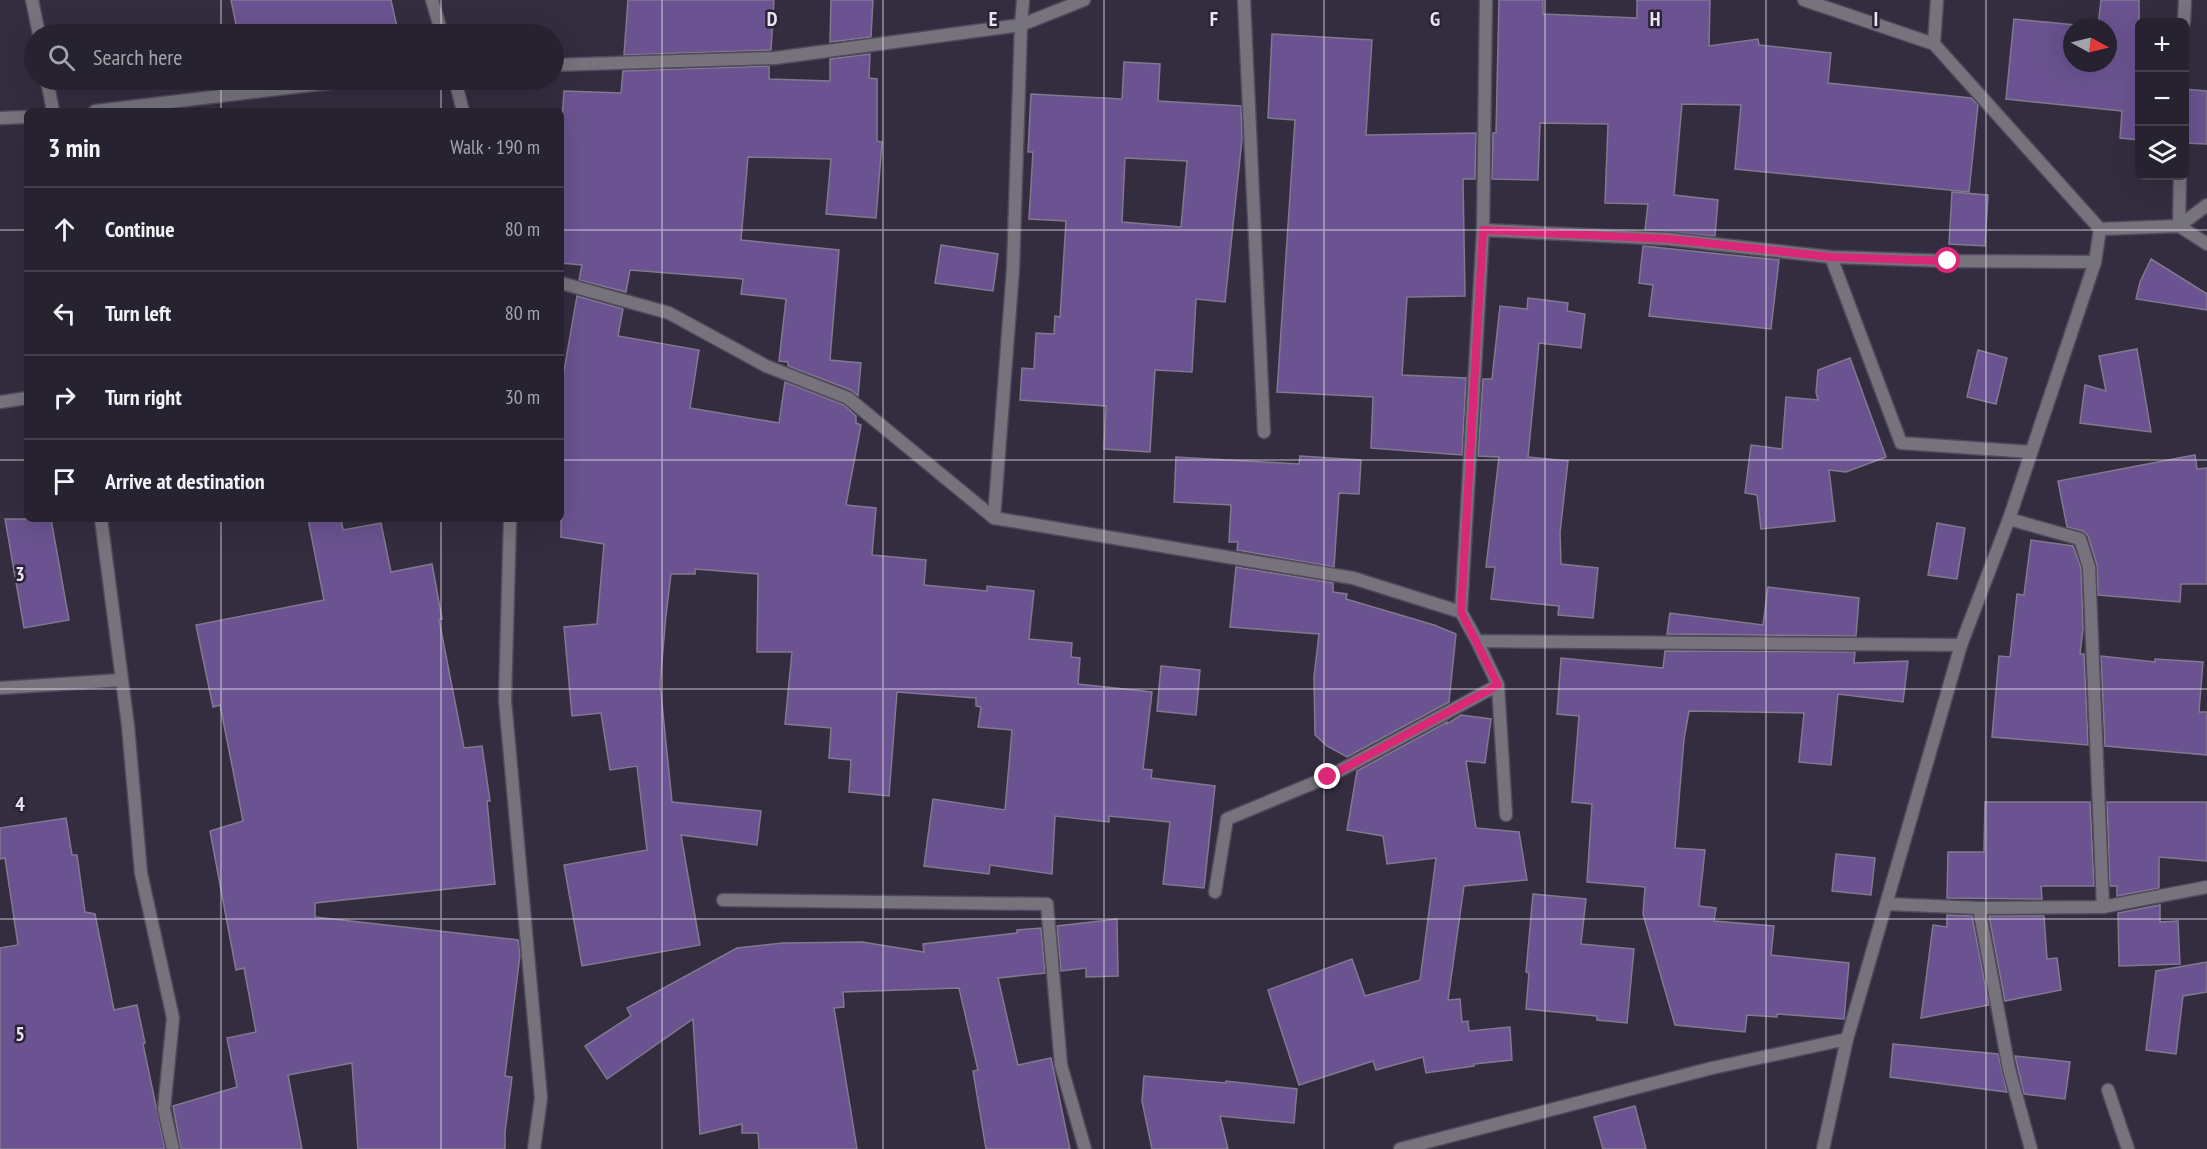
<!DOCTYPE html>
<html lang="en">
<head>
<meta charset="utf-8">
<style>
	body { margin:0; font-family:"PT Sans Narrow",sans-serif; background:#332f3c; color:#f1f3f6 }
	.controls { position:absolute; right:18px; top:18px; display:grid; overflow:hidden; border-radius:9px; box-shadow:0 6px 24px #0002 }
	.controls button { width:54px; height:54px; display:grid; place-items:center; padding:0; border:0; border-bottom:2px solid #433f4c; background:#272230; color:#f1f3f6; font:30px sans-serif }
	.compass { position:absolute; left:2063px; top:18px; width:54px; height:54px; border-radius:50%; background:#272230; box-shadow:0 6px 24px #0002; rotate:97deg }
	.stop { position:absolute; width:18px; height:18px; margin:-14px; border:4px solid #db2777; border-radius:50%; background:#fff }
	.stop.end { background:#db2777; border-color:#fff; box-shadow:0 2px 6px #0008 }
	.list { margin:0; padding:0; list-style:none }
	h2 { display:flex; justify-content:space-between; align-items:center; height:78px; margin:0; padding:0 24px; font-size:26px }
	h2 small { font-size:20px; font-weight:400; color:#a4a4ab }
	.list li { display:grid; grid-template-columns:39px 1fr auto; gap:18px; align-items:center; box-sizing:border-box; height:84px; padding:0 24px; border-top:2px solid #433f4c }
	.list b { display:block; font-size:22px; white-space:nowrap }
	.list em { font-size:20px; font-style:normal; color:#a4a4ab }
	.icon { flex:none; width:33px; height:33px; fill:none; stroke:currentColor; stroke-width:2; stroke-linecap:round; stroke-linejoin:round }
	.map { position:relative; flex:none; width:2207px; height:1149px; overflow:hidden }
	.search { position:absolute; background:#272230; box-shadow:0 6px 24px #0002; left:24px; top:24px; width:540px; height:66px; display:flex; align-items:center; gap:15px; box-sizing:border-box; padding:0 21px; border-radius:33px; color:#a4a4ab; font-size:22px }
	.panel { position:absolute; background:#272230; box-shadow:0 6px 24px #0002; left:24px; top:108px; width:540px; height:414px; border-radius:9px }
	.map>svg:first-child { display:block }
	.building { fill:#6a5390; stroke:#817990; stroke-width:1.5; fill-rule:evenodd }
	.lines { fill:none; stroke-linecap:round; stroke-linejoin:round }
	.minor-casing { stroke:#514a5c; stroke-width:15 }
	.minor { stroke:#76737d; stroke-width:12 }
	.route { stroke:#db2777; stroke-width:8 }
	.grid { fill:none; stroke:#e8e4f1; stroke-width:1.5; stroke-opacity:0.55 }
	.grid-label { font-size:20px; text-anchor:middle; font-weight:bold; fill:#e8e4f1; stroke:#2a2336; stroke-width:5; stroke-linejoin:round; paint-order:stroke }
</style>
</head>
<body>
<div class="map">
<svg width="2207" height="1149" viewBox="0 0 2207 1149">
	<rect width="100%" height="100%" fill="#342d40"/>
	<g class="building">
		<path d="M 231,0 L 391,0 L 397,27 L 360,34 L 238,34 Z"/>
		<path d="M 628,0 L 774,0 L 771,50 L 624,55 Z"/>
		<path d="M 831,0 L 873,0 L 871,37 L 830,42 Z"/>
		<path d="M 1499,0 L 1543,0 L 1543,14 L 1637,18 L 1637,0 L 1710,0 L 1709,46 L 1758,39 L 1759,45 L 1831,53 L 1828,83 L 1971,98 L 1978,105 L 1969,192 L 1735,169 L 1741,105 L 1682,104 L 1674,195 L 1718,200 L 1715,236 L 1645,230 L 1648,204 L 1605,203 L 1608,124 L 1540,123 L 1538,180 L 1492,179 L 1493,133 L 1496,133 Z"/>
		<path d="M 2101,0 L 2139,0 L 2139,140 L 2120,138 L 2122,111 L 2006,99 L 2014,19 L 2098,27 L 2072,27 L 2072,63 L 2108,63 L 2108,27 L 2098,27 Z"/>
		<path d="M 1272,34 L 1372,40 L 1366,135 L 1476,133 L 1475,179 L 1463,179 L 1465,296 L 1407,297 L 1402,375 L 1466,378 L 1462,455 L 1371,448 L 1373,397 L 1277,392 L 1295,120 L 1268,118 Z"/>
		<path d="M 870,54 L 869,78 L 877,79 L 877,141 L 882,142 L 876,218 L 826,214 L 831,159 L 748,157 L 741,240 L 839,250 L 830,360 L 861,363 L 858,396 L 851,390 L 788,366 L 788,362 L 779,361 L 786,299 L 741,294 L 743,279 L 630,270 L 626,292 L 579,280 L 582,265 L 561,263 L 561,133 L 564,91 L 621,93 L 623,71 L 769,66 L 769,79 L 830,81 L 830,59 Z"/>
		<path d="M 1124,62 L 1160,64 L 1158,101 L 1241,106 L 1242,139 L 1225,302 L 1196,299 L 1192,372 L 1155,370 L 1150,452 L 1104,449 L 1106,406 L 1020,400 L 1022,368 L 1034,369 L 1036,333 L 1054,334 L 1055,316 L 1060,317 L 1066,221 L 1029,219 L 1033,152 L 1028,152 L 1031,94 L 1122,99 ZM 1125,158 L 1187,161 L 1181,227 L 1122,222 Z"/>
		<path d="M 2184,89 L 2207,91 L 2207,144 L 2184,143 Z"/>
		<path d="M 1952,192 L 1988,195 L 1985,246 L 1949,244 Z"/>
		<path d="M 941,245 L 998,254 L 993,291 L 935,283 Z"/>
		<path d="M 1643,246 L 1779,260 L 1771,329 L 1649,316 L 1653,285 L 1639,283 Z"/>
		<path d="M 2151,259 L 2207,294 L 2207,310 L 2136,299 L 2140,282 Z"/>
		<path d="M 577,296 L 623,309 L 618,336 L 699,350 L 690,408 L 779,423 L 785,382 L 844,405 L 856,416 L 856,423 L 861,425 L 846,505 L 876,508 L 872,555 L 926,560 L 924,585 L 987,591 L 987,586 L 1034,591 L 1029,639 L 1072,643 L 1071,657 L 1080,658 L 1078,684 L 1152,692 L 1143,769 L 1152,770 L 1151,778 L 1215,786 L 1204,888 L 1163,884 L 1170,822 L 1109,816 L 1109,822 L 1055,816 L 1052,874 L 990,865 L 989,874 L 924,866 L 933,799 L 1005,810 L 1012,730 L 978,727 L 981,707 L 976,706 L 976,698 L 897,692 L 889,796 L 849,792 L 851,760 L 829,758 L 831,728 L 785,724 L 792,652 L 757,652 L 758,574 L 695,569 L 695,574 L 671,574 L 666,615 L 660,684 L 672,802 L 761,811 L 757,845 L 681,835 L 700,945 L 582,966 L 564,865 L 647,850 L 637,766 L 610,770 L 601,713 L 572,716 L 564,627 L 597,624 L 604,544 L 561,537 L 561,388 Z"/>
		<path d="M 1528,298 L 1568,303 L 1567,311 L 1585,314 L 1581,348 L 1539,343 L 1528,457 L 1568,461 L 1560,533 L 1561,564 L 1598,568 L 1593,618 L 1558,615 L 1559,606 L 1491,599 L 1495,567 L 1486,567 L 1499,457 L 1478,456 L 1483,379 L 1492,379 L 1500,306 L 1527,309 Z"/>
		<path d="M 2137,349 L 2151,432 L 2080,423 L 2085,385 L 2106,391 L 2099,356 Z"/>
		<path d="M 1978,350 L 2007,358 L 1996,404 L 1967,397 Z"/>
		<path d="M 1850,358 L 1886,457 L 1846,472 L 1829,470 L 1835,521 L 1761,529 L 1757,495 L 1745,493 L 1751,445 L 1782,449 L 1786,397 L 1818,400 L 1816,392 L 1818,370 Z"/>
		<path d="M 2195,455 L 2197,469 L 2207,468 L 2207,584 L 2181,584 L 2180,602 L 2098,595 L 2097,565 L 2088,536 L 2083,531 L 2067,527 L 2058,481 Z"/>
		<path d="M 1300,456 L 1361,460 L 1359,494 L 1339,493 L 1334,567 L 1237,550 L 1238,542 L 1229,542 L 1231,505 L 1174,502 L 1176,457 L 1299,464 Z"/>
		<path d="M 5,519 L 51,519 L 69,620 L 24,628 Z"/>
		<path d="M 308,519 L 341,519 L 343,530 L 381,523 L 391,572 L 432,564 L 442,619 L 439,620 L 464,748 L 482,746 L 490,801 L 487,801 L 495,884 L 315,903 L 315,917 L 518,940 L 520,955 L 505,1076 L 512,1077 L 505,1132 L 505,1149 L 358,1149 L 352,1063 L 288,1075 L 302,1149 L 181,1149 L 173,1106 L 237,1087 L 227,1038 L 256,1032 L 244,968 L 236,970 L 210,831 L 243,821 L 220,705 L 213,707 L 196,625 L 324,600 Z"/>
		<path d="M 1937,523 L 1965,528 L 1957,579 L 1928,575 Z"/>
		<path d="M 2031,540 L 2073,546 L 2081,568 L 2083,629 L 2080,654 L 2084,654 L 2088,745 L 1992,737 L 1999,656 L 2010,657 L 2017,594 L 2024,595 Z"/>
		<path d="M 1236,567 L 1333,583 L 1333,592 L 1347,594 L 1346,599 L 1434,625 L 1456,634 L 1449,702 L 1347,757 L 1327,746 L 1315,735 L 1314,677 L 1319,634 L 1230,627 Z"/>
		<path d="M 1768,587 L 1859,598 L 1856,636 L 1667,634 L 1670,613 L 1763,625 Z"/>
		<path d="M 1665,651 L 1855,652 L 1854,663 L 1908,661 L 1903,702 L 1838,694 L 1831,765 L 1799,762 L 1804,713 L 1689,711 L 1684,739 L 1675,848 L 1705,850 L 1699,906 L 1716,908 L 1714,921 L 1774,926 L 1771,955 L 1849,963 L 1844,1019 L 1777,1014 L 1777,1017 L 1747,1015 L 1745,1032 L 1675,1025 L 1643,914 L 1645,887 L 1587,882 L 1592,804 L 1572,802 L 1579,716 L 1557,714 L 1561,658 L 1663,668 Z"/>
		<path d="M 2101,656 L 2155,662 L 2155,659 L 2203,662 L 2199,712 L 2207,712 L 2207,755 L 2105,746 Z"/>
		<path d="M 1161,666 L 1200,670 L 1196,715 L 1157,711 Z"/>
		<path d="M 1461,715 L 1491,719 L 1485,763 L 1466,761 L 1476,828 L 1519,832 L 1527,880 L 1464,886 L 1448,1000 L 1460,999 L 1462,1022 L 1468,1021 L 1469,1031 L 1510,1027 L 1512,1060 L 1474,1064 L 1474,1066 L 1426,1073 L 1423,1057 L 1376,1070 L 1373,1061 L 1299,1085 L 1268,990 L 1352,959 L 1365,996 L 1420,980 L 1436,858 L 1387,864 L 1383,836 L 1347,830 L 1357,771 L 1447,722 L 1447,724 Z"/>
		<path d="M 1985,802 L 2090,802 L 2094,886 L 2041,886 L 2042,899 L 1947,898 L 1948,852 L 1984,852 Z"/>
		<path d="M 2107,802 L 2207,802 L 2207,861 L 2159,857 L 2159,888 L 2117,896 L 2117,886 L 2110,886 Z"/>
		<path d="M 66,818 L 72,855 L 77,855 L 85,912 L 95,914 L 114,1010 L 137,1005 L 145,1043 L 143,1044 L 165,1149 L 0,1149 L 0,948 L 18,945 L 5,858 L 0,859 L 0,828 Z"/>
		<path d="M 1836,854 L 1875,858 L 1871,895 L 1832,891 Z"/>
		<path d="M 1533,894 L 1586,899 L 1581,944 L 1634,949 L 1627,1023 L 1597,1020 L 1597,1016 L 1526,1009 L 1529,973 L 1526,972 Z"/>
		<path d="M 2160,905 L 2160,922 L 2178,921 L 2180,964 L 2119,966 L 2118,913 Z"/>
		<path d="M 1947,915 L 1972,916 L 1989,1005 L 1921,1018 L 1933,925 L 1947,927 Z"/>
		<path d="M 1989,916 L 2044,916 L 2047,959 L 2057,958 L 2061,990 L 2005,1001 Z"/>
		<path d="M 1117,919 L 1118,976 L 1086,977 L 1086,968 L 1061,971 L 1057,926 Z"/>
		<path d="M 1041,928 L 1045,973 L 998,978 L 1018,1065 L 1051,1058 L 1070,1149 L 986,1149 L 973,1071 L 978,1070 L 959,988 L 843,992 L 844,1007 L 834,1008 L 857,1149 L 759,1149 L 758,1133 L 742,1133 L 742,1124 L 700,1134 L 693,1019 L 607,1079 L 585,1046 L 631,1016 L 627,1008 L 737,948 L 783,943 L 862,942 L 924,952 L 923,944 L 1017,933 L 1017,930 Z"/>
		<path d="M 2207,962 L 2207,992 L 2183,996 L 2176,1054 L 2146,1050 L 2156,971 Z"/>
		<path d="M 1893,1044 L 1998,1054 L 2007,1092 L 1890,1077 Z"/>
		<path d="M 2015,1056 L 2070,1062 L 2065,1099 L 2024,1094 Z"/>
		<path d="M 1144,1076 L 1226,1083 L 1226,1081 L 1297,1089 L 1294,1123 L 1220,1116 L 1228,1149 L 1152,1149 L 1142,1101 Z"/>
		<path d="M 1635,1106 L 1646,1149 L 1603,1149 L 1594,1117 Z"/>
	</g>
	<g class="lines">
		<defs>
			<g id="minor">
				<path d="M 32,0 L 39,34"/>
				<path d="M 432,0 L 442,34"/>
				<path d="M 1244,0 L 1264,432"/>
				<path d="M 1804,0 L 1934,44 L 2100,229 L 2179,226 L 2207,244"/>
				<path d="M 2184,22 L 2185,0"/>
				<path d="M 1934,44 L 1937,0"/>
				<path d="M 554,65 L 775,58 L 1021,25 L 1084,0"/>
				<path d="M 47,80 L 53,111"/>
				<path d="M 455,80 L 463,111"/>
				<path d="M 95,111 L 355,80"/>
				<path d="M 0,118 L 27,117"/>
				<path d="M 2179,226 L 2180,176"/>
				<path d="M 2179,226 L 2207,205"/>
				<path d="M 1483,230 L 1669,239 L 1831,257 L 1948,261 L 2095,262"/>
				<path d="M 1831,257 L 1901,443 L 2031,452"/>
				<path d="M 561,283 L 669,313 L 766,366 L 848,398 L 994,518 L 1353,578 L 1461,612 L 1477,641 L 1961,645"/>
				<path d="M 0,402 L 27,398"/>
				<path d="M 994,518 L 1013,269 L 1021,25 L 1023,0"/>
				<path d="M 101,519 L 128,726 L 141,873 L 173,1018 L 164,1109 L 173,1149"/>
				<path d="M 510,519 L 505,700 L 541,1098 L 534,1149"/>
				<path d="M 2009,519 L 2080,539 L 2089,567 L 2103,907"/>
				<path d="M 1461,612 L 1483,230 L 1486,0"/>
				<path d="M 1477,641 L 1498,685 L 1506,815"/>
				<path d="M 0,688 L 121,680"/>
				<path d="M 1215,892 L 1227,819 L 1328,777 L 1498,685"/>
				<path d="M 723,900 L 1047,904 L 1061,1065 L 1085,1149"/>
				<path d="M 1888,904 L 1979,908 L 2103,907 L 2207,887"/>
				<path d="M 1979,908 L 2009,1069 L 2031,1149"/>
				<path d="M 2108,1090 L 2128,1149"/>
				<path d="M 1400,1149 L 1712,1068 L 1847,1039"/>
				<path d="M 1823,1149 L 1847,1039 L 1961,645 L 2009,519 L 2095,262 L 2100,229"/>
			</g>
		</defs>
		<use href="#minor" class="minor-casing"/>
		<use href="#minor" class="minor"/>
	</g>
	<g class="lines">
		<path class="route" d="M 1328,777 L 1498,685 L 1461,612 L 1483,230 L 1669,239 L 1831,257 L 1948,261"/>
	</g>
	<path class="grid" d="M 221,0 L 221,34M 441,0 L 441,34M 662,0 L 662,1149M 883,0 L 883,1149M 1104,0 L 1104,1149M 1324,0 L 1324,1149M 1545,0 L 1545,1149M 1766,0 L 1766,1149M 1986,0 L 1986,1149M 221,80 L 221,111M 441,80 L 441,111M 0,230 L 27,230M 561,230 L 2207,230M 0,460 L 27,460M 561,460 L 2207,460M 221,519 L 221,1149M 441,519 L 441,1149M 0,689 L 2207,689M 0,919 L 2207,919"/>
	<g class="grid-label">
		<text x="772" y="26">D</text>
		<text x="993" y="26">E</text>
		<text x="1214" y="26">F</text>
		<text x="1435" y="26">G</text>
		<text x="1655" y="26">H</text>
		<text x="1876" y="26">I</text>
		<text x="20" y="581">3</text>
		<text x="20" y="811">4</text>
		<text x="20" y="1041">5</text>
	</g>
</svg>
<div class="controls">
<button>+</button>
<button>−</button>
<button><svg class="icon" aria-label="layers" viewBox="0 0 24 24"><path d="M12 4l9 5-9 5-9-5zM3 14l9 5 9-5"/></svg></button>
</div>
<svg class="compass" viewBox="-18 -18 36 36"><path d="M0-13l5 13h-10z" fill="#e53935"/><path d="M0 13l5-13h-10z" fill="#a4a4ab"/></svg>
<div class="stop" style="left:1948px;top:261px"></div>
<div class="stop end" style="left:1328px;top:777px"></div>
<div class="search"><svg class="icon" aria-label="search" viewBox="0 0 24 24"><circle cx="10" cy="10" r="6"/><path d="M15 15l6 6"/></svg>Search here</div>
<section class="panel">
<h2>3 min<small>Walk · 190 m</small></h2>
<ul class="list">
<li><svg class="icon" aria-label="ahead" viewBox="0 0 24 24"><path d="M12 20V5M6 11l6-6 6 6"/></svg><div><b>Continue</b></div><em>80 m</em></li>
<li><svg class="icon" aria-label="left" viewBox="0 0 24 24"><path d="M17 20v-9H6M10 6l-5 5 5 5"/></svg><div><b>Turn left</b></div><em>80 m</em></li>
<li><svg class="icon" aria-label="right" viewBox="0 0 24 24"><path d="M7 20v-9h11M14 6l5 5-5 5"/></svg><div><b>Turn right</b></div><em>30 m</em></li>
<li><svg class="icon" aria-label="arrive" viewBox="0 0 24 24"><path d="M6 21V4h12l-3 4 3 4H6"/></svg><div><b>Arrive at destination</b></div></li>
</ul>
</section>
</div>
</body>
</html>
